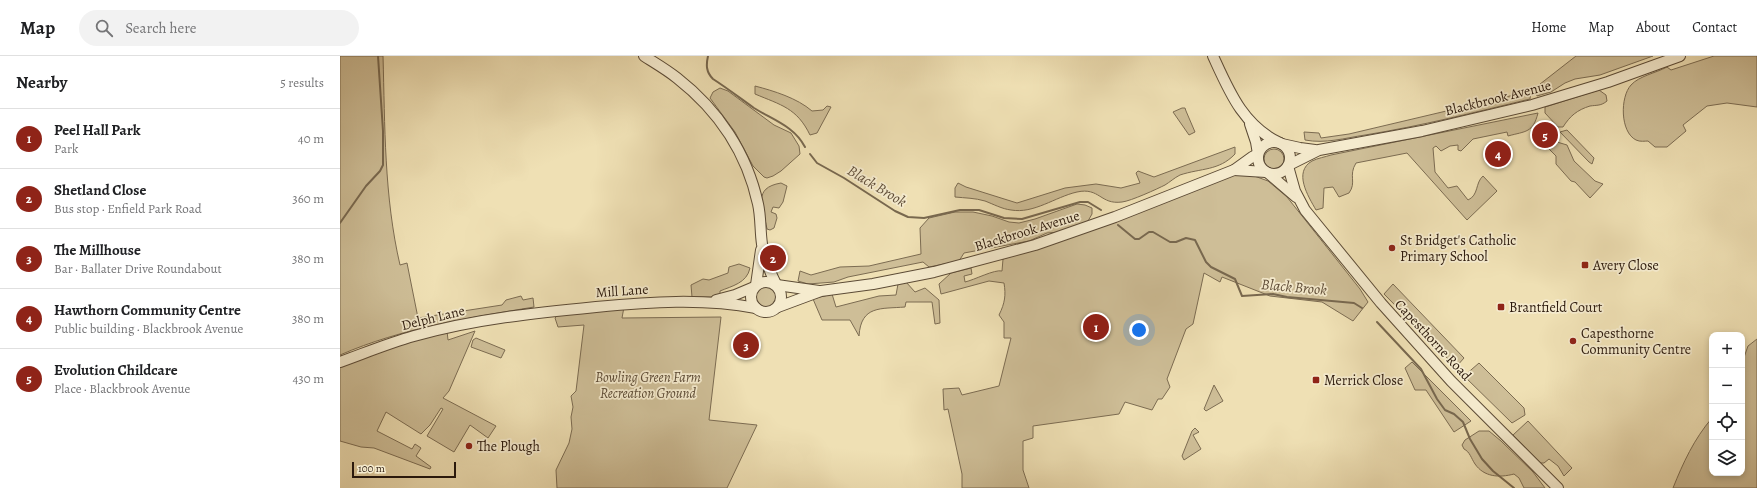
<!DOCTYPE html>
<html lang="en">
<head>
<meta charset="utf-8">
<style>
	body { margin:0; font-family:Alegreya,serif; background:#f2f2f2; color:#202124 }
	.controls { position:absolute; right:12px; bottom:12px; display:grid; overflow:hidden; border-radius:8px; box-shadow:0 2px 6px #0003 }
	.controls button { width:36px; height:36px; display:grid; place-items:center; padding:0; border:0; border-bottom:1px solid #e0e0e0; background:#fff; color:#202124; font:20px sans-serif }
	.scale { position:absolute; left:12px; bottom:10px; width:104px; box-sizing:border-box; padding-left:4px; border:2px solid #2b190c; border-top:0; font-size:11px; line-height:14px; white-space:nowrap; color:#2b190c; -webkit-text-stroke:3px #f5ebce; paint-order:stroke }
	.you { position:absolute; left:799px; top:274px; width:14px; height:14px; margin:-10px; border:3px solid #fff; border-radius:50%; background:#1a73e8; box-shadow:0 0 0 6px #1a73e833 }
	.badge { display:grid; place-items:center; width:26px; height:26px; border-radius:50%; background:#8f2418; color:#fff; font-size:13px; font-weight:700 }
	.pin { position:absolute; translate:-50% -50%; border:2px solid #fff; box-shadow:0 1px 4px #0006 }
	.list { margin:0; padding:0; list-style:none }
	h2 { display:flex; justify-content:space-between; align-items:center; height:52px; margin:0; padding:0 16px; font-size:17px }
	h2 small { font-size:13px; font-weight:400; color:#757577 }
	.list li { display:grid; grid-template-columns:26px 1fr auto; gap:12px; align-items:center; box-sizing:border-box; height:60px; padding:0 16px; border-top:1px solid #e0e0e0 }
	.list b { display:block; font-size:15px; white-space:nowrap }
	.list p { margin:0; font-size:13px; white-space:nowrap; color:#757577 }
	.list em { font-size:13px; font-style:normal; color:#757577 }
	.icon { flex:none; width:22px; height:22px; fill:none; stroke:currentColor; stroke-width:2; stroke-linecap:round; stroke-linejoin:round }
	.map { position:relative; flex:none; width:1417px; height:432px; overflow:hidden }
	header { display:flex; align-items:center; gap:24px; box-sizing:border-box; height:56px; padding:0 20px; background:#fff; border-bottom:1px solid #e0e0e0 }
	header strong { font-size:19px }
	nav { display:flex; gap:22px; margin-inline-start:auto; font-size:14px }
	.search { width:280px; height:36px; background:#f2f2f2; display:flex; align-items:center; gap:10px; box-sizing:border-box; padding:0 14px; border-radius:22px; color:#757577; font-size:15px }
	main { display:flex }
	aside { flex:1; background:#fff }
	.map>svg:first-child { display:block }
	.green { fill:#cebe97; stroke:#7c6c52 }
	.lines { fill:none; stroke-linecap:round; stroke-linejoin:round }
	.stream { stroke:#78684f; stroke-width:2 }
	.minor-casing { stroke:#5c4b36; stroke-width:12 }
	.minor { stroke:#f5ebce; stroke-width:10 }
	.poi-dot { fill:#8f2418; stroke:#f5ebce; stroke-width:1.5 }
	.labels { text-anchor:middle; dominant-baseline:central; stroke-width:3.5; stroke-linejoin:round; paint-order:stroke }
	.street-label { font-size:14px; fill:#2b190c; stroke:#f5ebce }
	.poi-label { font-size:14px; fill:#2b190c; stroke:#f5ebce; text-anchor:start }
	.park-label { font-size:14px; font-style:italic; fill:#5c4b36; stroke:#f5ebce }
	.water-label { font-size:15px; font-style:italic; fill:#5f4d38; stroke:#f5ebce }
</style>
</head>
<body>
<header>
<strong>Map</strong>
<div class="search"><svg class="icon" aria-label="search" viewBox="0 0 24 24"><circle cx="10" cy="10" r="6"/><path d="M15 15l6 6"/></svg>Search here</div>
<nav><a>Home</a><a>Map</a><a>About</a><a>Contact</a></nav>
</header>
<main>
<aside>
<h2>Nearby<small>5 results</small></h2>
<ul class="list">
<li><span class="badge">1</span><div><b>Peel Hall Park</b><p>Park</p></div><em>40 m</em></li>
<li><span class="badge">2</span><div><b>Shetland Close</b><p>Bus stop · Enfield Park Road</p></div><em>360 m</em></li>
<li><span class="badge">3</span><div><b>The Millhouse</b><p>Bar · Ballater Drive Roundabout</p></div><em>380 m</em></li>
<li><span class="badge">4</span><div><b>Hawthorn Community Centre</b><p>Public building · Blackbrook Avenue</p></div><em>380 m</em></li>
<li><span class="badge">5</span><div><b>Evolution Childcare</b><p>Place · Blackbrook Avenue</p></div><em>430 m</em></li>
</ul>
</aside>
<div class="map">
<svg width="1417" height="432" viewBox="0 0 1417 432">
	<rect width="100%" height="100%" fill="#efe0b4"/>
	<filter id="stains"><feTurbulence type="fractalNoise" baseFrequency=".005" numOctaves="4"/><feColorMatrix values="0 0 0 0 .2 0 0 0 0 .09 0 0 0 0 .02 0 0 0 .5 -.17"/></filter>
	<radialGradient id="worn" r=".72"><stop offset=".6" stop-color="#630" stop-opacity="0"/><stop offset="1" stop-color="#630" stop-opacity=".3"/></radialGradient>
	<g class="green">
		<path d="M 0,0 L 43,0 C 45,70 44,140 60,209 L 67,207 L 78,262 L 162,249 L 166,244 L 181,240 L 183,244 L 193,242 L 194,251 C 128,262 62,272 0,299 Z"/>
		<path d="M 1236,0 L 1313,0 L 1260,19 L 1235,23 L 1225,27 L 1211,36 L 1197,40 L 1195,32 Z"/>
		<path d="M 1374,0 L 1417,0 L 1417,51 L 1387,47 L 1367,50 L 1343,69 L 1346,75 L 1327,91 L 1315,91 L 1308,85 C 1305,85 1300,86 1296,84 C 1280,76 1280,41 1291,29 C 1299,20 1316,17 1327,11 L 1331,14 Z"/>
		<path d="M 415,30 C 434,35 457,42 472,55 L 483,54 L 487,50 L 491,51 L 477,77 L 470,79 C 457,52 441,49 415,38 Z"/>
		<path d="M 380,32 L 388,35 L 434,69 L 451,77 L 459,90 L 460,98 L 441,115 L 433,120 L 427,122 L 424,121 L 413,110 L 395,76 L 370,42 L 373,36 Z"/>
		<path d="M 1259,34 L 1266,39 L 1267,45 C 1261,50 1257,49 1250,50 C 1237,54 1230,60 1223,71 L 1218,71 L 1205,57 L 1205,51 Z"/>
		<path d="M 1191,35 L 1190,43 C 1136,56 1081,70 1025,79 C 1005,82 985,88 965,84 L 964,76 L 979,77 L 981,82 L 1009,78 Z"/>
		<path d="M 842,52 L 845,52 L 846,55 L 855,76 L 849,79 L 833,56 Z"/>
		<path d="M 1198,57 C 1193,77 1186,75 1168,80 L 1167,76 L 1133,83 L 1121,95 L 1118,94 L 1118,89 L 1110,90 L 1101,95 L 1096,90 L 1093,92 L 1095,116 L 1108,132 L 1117,130 L 1128,144 C 1139,139 1135,127 1143,120 L 1157,135 L 1127,164 L 1067,97 L 1016,107 C 1008,120 1017,126 1009,137 L 999,141 L 993,131 L 984,132 L 983,152 L 976,154 C 968,140 953,116 972,105 C 978,102 985,101 991,99 Z"/>
		<path d="M 1227,74 L 1254,102 L 1252,108 L 1249,106 L 1220,76 Z"/>
		<path d="M 1217,86 L 1227,89 L 1234,105 L 1255,125 L 1263,128 L 1250,142 L 1235,126 L 1231,125 L 1216,108 L 1216,100 L 1209,93 Z"/>
		<path d="M 895,91 L 895,98 C 879,115 861,112 840,119 C 834,122 830,126 825,129 C 817,133 791,145 782,146 C 760,149 760,131 737,136 C 715,141 694,158 671,154 C 662,153 653,148 645,145 C 635,142 625,142 615,141 L 615,132 L 618,127 L 626,131 L 677,147 L 725,132 L 756,128 L 781,132 L 800,127 L 796,117 L 798,115 L 814,121 Z"/>
		<circle cx="934" cy="103" r="10"/>
		<path d="M 909,118 L 928,125 L 947,141 L 1020,233 L 1028,246 L 1013,265 L 982,246 L 930,240 L 882,221 L 880,226 L 864,217 L 853,268 L 846,273 L 827,323 L 830,331 L 822,343 L 818,343 L 812,354 L 785,346 L 779,358 L 693,370 L 693,382 L 683,385 L 683,414 L 689,432 L 622,432 L 622,418 L 608,353 L 604,354 L 603,333 L 619,332 L 622,339 L 659,330 L 671,282 L 664,282 L 664,266 L 659,259 C 665,247 666,239 664,227 L 649,225 L 601,238 L 599,228 L 611,217 L 631,212 L 632,218 L 624,220 L 625,226 C 634,224 655,213 662,215 L 663,203 C 741,179 816,149 892,119 Z"/>
		<path d="M 441,127 L 447,130 L 443,146 L 439,152 L 433,151 L 431,156 L 436,158 L 437,162 L 434,172 L 430,174 L 427,173 C 423,150 412,132 441,127 Z"/>
		<path d="M 737,148 L 745,149 L 752,152 L 752,158 L 748,165 L 720,176 L 707,177 L 689,185 L 624,197 L 619,205 L 589,211 L 583,206 L 508,221 L 494,226 L 468,228 L 458,225 L 460,215 L 471,219 L 500,211 L 529,210 L 581,198 L 580,172 L 589,162 L 615,156 L 633,156 L 652,160 L 669,166 L 679,167 L 695,163 Z"/>
		<path d="M 399,208 L 410,212 C 407,227 392,230 380,235 L 380,241 L 352,241 L 351,229 L 363,223 L 369,224 L 388,217 L 389,211 Z"/>
		<path d="M 566,226 L 575,236 L 585,232 L 599,244 L 600,267 L 595,268 L 592,246 L 566,246 L 565,251 C 541,253 521,249 519,280 L 510,264 L 482,264 L 473,243 L 492,238 L 496,251 L 539,240 L 556,239 L 558,228 Z"/>
		<path d="M 1053,228 L 1124,302 L 1116,311 L 1044,238 Z"/>
		<circle cx="426" cy="241" r="11"/>
		<path d="M 284,251 L 282,262 L 381,261 L 369,364 L 417,369 L 387,432 L 217,432 L 216,414 L 229,387 L 232,373 L 231,361 L 233,351 L 231,340 L 236,335 L 244,269 L 218,271 L 215,262 L 220,257 Z"/>
		<path d="M 107,275 L 108,284 L 135,275 L 109,335 L 103,342 L 156,370 L 148,382 L 130,369 L 114,396 L 87,380 L 103,353 L 101,352 L 90,369 L 81,378 L 46,356 L 37,375 L 72,393 L 75,388 L 81,392 L 76,400 L 91,411 L 90,413 L 34,392 L 21,391 L 0,385 L 0,310 L 44,292 Z"/>
		<path d="M 136,282 L 165,294 L 161,302 L 131,291 L 133,284 Z"/>
		<path d="M 1417,283 L 1417,432 L 1333,432 C 1343,407 1354,383 1372,362 L 1372,417 L 1402,417 L 1402,307 L 1408,290 Z"/>
		<path d="M 1072,306 L 1131,365 L 1114,376 L 1086,334 L 1075,334 L 1065,312 Z"/>
		<path d="M 1139,307 L 1184,352 L 1185,359 L 1172,367 L 1124,320 Z"/>
		<path d="M 874,329 L 883,345 L 866,355 L 864,353 Z"/>
		<path d="M 1188,365 L 1232,412 L 1224,420 L 1218,410 L 1209,403 L 1204,407 L 1200,407 L 1173,379 Z"/>
		<path d="M 855,372 L 859,376 L 853,379 L 861,393 L 844,404 L 842,400 L 852,375 Z"/>
		<path d="M 1139,375 L 1149,375 L 1161,385 L 1193,416 L 1205,432 L 1184,432 L 1179,422 L 1174,418 C 1159,422 1144,421 1135,408 C 1131,402 1130,396 1124,393 L 1122,389 L 1125,384 Z"/>
	</g>
	<g class="lines">
		<g class="stream">
			<path d="M 368,0 C 366,9 366,16 373,23 C 387,32 400,42 414,52 C 433,64 454,70 465,91"/>
			<path d="M 470,98 L 477,107 L 504,122 L 555,155 L 568,161 L 584,162 L 620,154 L 639,154 L 664,162 L 682,163 L 740,146 L 748,146 L 761,154"/>
			<path d="M 0,167 L 26,130 L 40,115 L 43,109 L 43,75 L 38,0"/>
			<path d="M 778,169 L 795,183 L 799,183 L 809,176 L 813,176 L 830,186 L 836,186 L 846,182 L 855,184 L 866,206 L 871,211 L 895,223 L 902,240 L 933,238 L 947,241 L 1014,247 L 1022,252"/>
			<path d="M 1037,266 L 1081,313 L 1097,343 L 1105,354 L 1114,358 L 1123,366 L 1130,383 L 1142,403 L 1153,415 L 1174,432"/>
		</g>
		<defs>
			<g id="minor">
				<path d="M 304,0 C 315,7 327,14 337,22 C 378,54 407,97 418,148 C 421,161 420,175 422,188 C 424,202 430,216 436,228"/>
				<path d="M 873,0 C 889,35 903,70 940,87"/>
				<path d="M 910,68 L 916,86 L 918,98"/>
				<circle cx="934" cy="102" r="16"/>
				<path d="M 942,88 L 960,92 L 975,94"/>
				<path d="M 949,109 L 979,94 L 1082,75 L 1192,49 L 1268,26 L 1340,0"/>
				<path d="M 948,110 L 955,135 L 965,154 L 1041,247 L 1111,325 L 1218,432"/>
				<path d="M 894,114 L 926,116"/>
				<path d="M 928,117 L 956,141"/>
				<circle cx="426" cy="241" r="15"/>
				<path d="M 416,229 L 421,194"/>
				<path d="M 437,229 L 479,235"/>
				<path d="M 376,244 L 395,239 L 414,231"/>
				<path d="M 438,251 L 481,235 L 533,228 L 594,216 L 695,189 L 775,161 L 894,114 L 912,101 L 918,98"/>
				<path d="M 0,306 C 25,297 49,287 74,280 C 134,263 195,257 256,251 C 309,246 363,242 416,252"/>
			</g>
		</defs>
		<use href="#minor" class="minor-casing"/>
		<use href="#minor" class="minor"/>
	</g>
	<g class="poi-dot">
		<circle cx="1052" cy="192" r="4"/>
		<rect x="1241" y="205" width="8" height="8" rx="2"/>
		<rect x="1157" y="247" width="8" height="8" rx="2"/>
		<circle cx="1233" cy="285" r="4"/>
		<rect x="972" y="320" width="8" height="8" rx="2"/>
		<circle cx="129" cy="390" r="4"/>
	</g>
	<g class="labels">
		<g class="street-label">
			<text transform="translate(1158 42) rotate(-14)">Blackbrook Avenue</text>
			<text transform="translate(687 175) rotate(-17)">Blackbrook Avenue</text>
			<text transform="translate(282 235) rotate(-4)">Mill Lane</text>
			<text transform="translate(93 262) rotate(-14)">Delph Lane</text>
			<text transform="translate(1093 284) rotate(47)">Capesthorne Road</text>
		</g>
		<g class="poi-label">
			<text x="1060" y="184">St Bridget's Catholic<tspan x="1060" dy="16">Primary School</tspan></text>
			<text x="1253" y="209">Avery Close</text>
			<text x="1169" y="251">Brantfield Court</text>
			<text x="1241" y="277">Capesthorne<tspan x="1241" dy="16">Community Centre</tspan></text>
			<text x="984" y="324">Merrick Close</text>
			<text x="137" y="390">The Plough</text>
		</g>
		<g class="park-label">
			<text x="308" y="321">Bowling Green Farm<tspan x="308" dy="16">Recreation Ground</tspan></text>
		</g>
		<g class="water-label">
			<text transform="translate(537 130) rotate(31)">Black Brook</text>
			<text transform="translate(954 231) rotate(5)">Black Brook</text>
		</g>
	</g>
	<rect width="100%" height="100%" filter="url(#stains)"/>
	<rect width="100%" height="100%" fill="url(#worn)"/>
</svg>
<div class="controls">
<button>+</button>
<button>−</button>
<button><svg class="icon" aria-label="locate" viewBox="0 0 24 24"><circle cx="12" cy="12" r="6"/><path d="M12 2v4M12 18v4M2 12h4M18 12h4"/></svg></button>
<button><svg class="icon" aria-label="layers" viewBox="0 0 24 24"><path d="M12 4l9 5-9 5-9-5zM3 14l9 5 9-5"/></svg></button>
</div>
<div class="scale">100 m</div>
<div class="you"></div>
<div class="pin badge" style="left:756px;top:271px">1</div>
<div class="pin badge" style="left:433px;top:202px">2</div>
<div class="pin badge" style="left:406px;top:289px">3</div>
<div class="pin badge" style="left:1158px;top:98px">4</div>
<div class="pin badge" style="left:1205px;top:79px">5</div>
</div>
</main>
</body>
</html>
